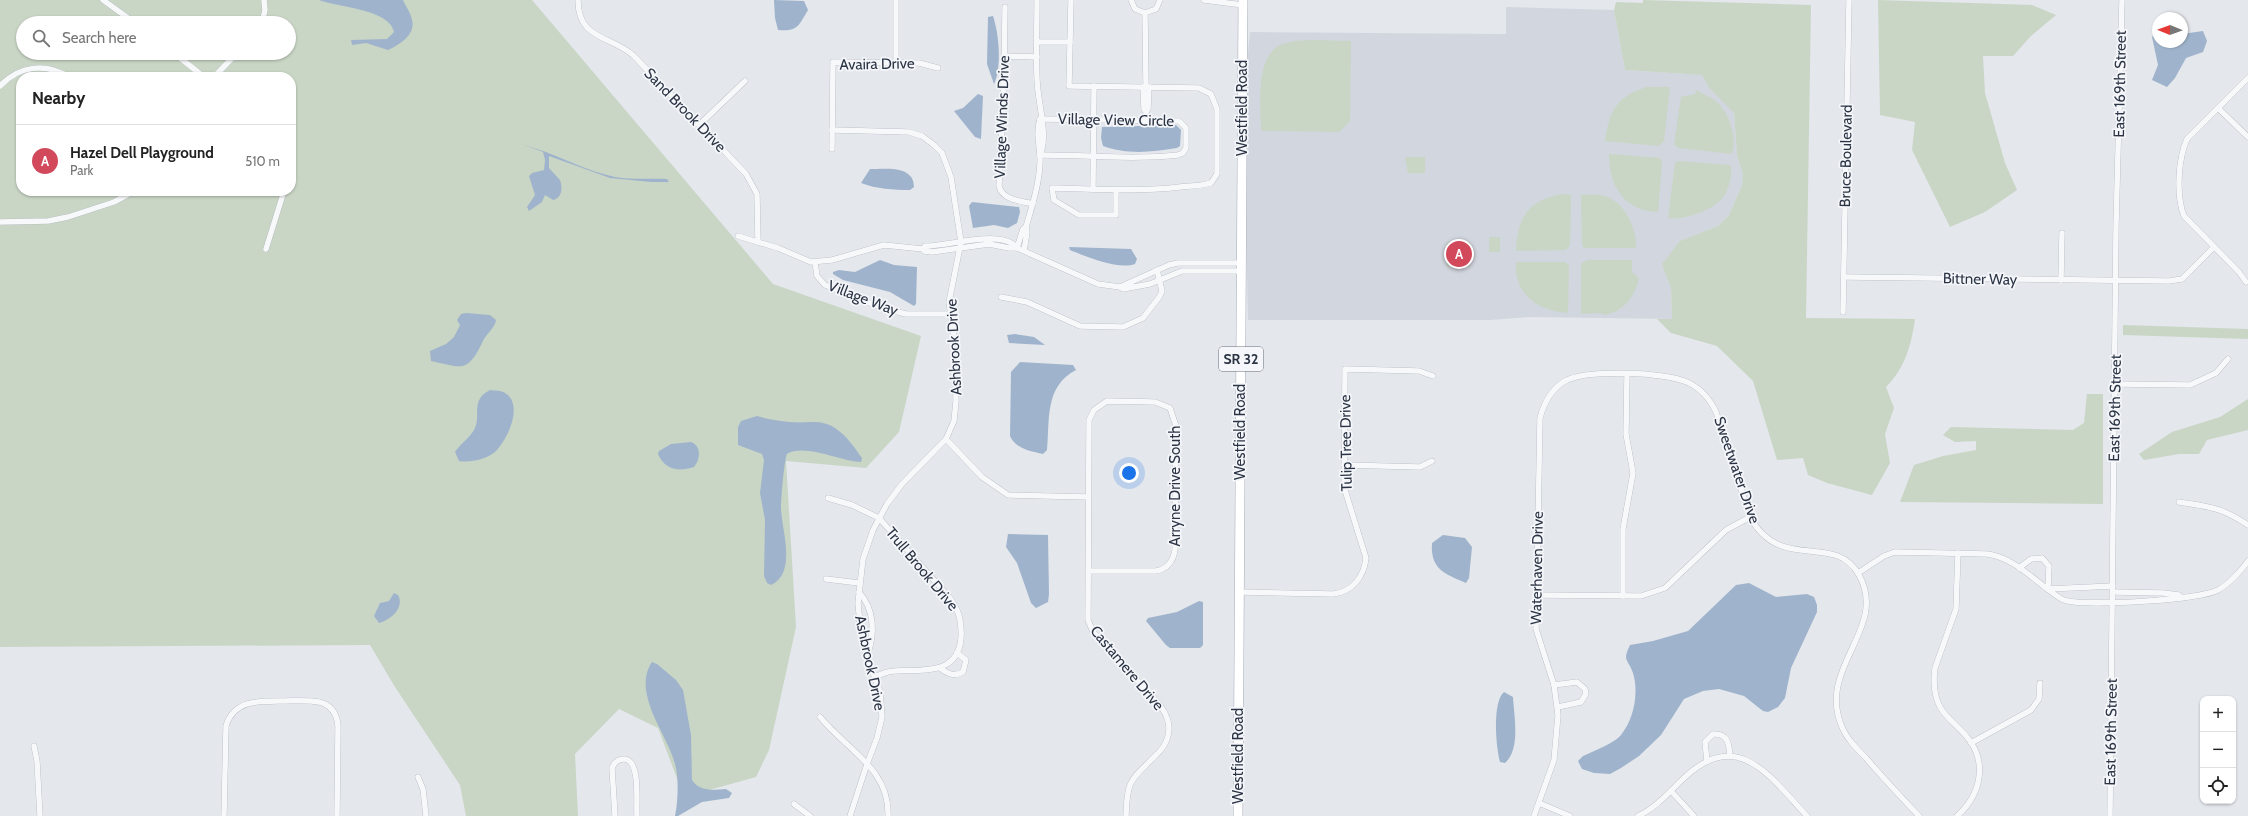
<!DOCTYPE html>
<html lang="en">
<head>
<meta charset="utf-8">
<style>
	body { margin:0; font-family:Cabin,sans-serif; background:#f6f6f6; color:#222 }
	.controls { position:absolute; right:12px; bottom:12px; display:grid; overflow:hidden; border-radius:8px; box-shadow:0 1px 3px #0004 }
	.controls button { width:36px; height:36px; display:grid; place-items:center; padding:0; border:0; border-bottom:1px solid #e0e0e0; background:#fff; color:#222; font:20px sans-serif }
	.compass { position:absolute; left:2152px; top:12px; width:36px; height:36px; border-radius:50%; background:#fff; box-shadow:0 1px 3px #0004; rotate:271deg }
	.you { position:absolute; left:1129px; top:473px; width:14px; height:14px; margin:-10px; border:3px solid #fff; border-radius:50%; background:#1a73e8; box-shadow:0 0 0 6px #1a73e833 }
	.badge { display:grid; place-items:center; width:26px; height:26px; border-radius:50%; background:#d1495b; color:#fff; font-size:13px; font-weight:700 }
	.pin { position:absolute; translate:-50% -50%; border:2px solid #fff; box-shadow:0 1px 4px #0006 }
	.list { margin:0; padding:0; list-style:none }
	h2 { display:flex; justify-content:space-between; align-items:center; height:52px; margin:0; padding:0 16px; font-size:17px }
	h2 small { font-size:13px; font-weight:400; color:#767676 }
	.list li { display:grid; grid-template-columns:26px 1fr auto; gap:12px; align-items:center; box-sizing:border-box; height:72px; padding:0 16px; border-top:1px solid #e0e0e0 }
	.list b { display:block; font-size:15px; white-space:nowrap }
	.list p { margin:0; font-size:13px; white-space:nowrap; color:#767676 }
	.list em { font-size:13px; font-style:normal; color:#767676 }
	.icon { flex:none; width:22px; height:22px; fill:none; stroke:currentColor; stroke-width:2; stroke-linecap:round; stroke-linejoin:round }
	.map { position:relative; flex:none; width:2248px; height:816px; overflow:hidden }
	.search { position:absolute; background:#fff; box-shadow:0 1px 3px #0004; left:16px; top:16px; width:280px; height:44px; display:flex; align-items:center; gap:10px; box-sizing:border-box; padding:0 14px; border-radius:22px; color:#767676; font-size:15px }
	.panel { position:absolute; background:#fff; box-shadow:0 1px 3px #0004; left:16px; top:72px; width:280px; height:124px; border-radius:16px }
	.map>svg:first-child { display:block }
	.built { fill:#d2d6de }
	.green { fill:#c9d6c5; fill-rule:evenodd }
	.water { fill:#9fb4cc }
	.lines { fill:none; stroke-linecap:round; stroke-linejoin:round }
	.street-casing { stroke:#a9aeb7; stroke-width:6 }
	.primary-casing { stroke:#a3abb8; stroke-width:10 }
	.street { stroke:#f7f8fa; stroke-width:5.5 }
	.primary { stroke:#fff; stroke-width:9 }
	.labels { text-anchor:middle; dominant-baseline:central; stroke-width:3.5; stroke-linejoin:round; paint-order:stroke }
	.shield { fill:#f4f6f9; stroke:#676e7b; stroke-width:1 }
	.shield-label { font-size:14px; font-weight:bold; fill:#2b3445 }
	.street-label { font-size:15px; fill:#2b3445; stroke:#f4f6f9 }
</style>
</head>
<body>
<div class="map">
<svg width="2248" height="816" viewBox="0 0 2248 816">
	<rect width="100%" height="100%" fill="#e4e7ec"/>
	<path class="built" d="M 1506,7 L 1614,10 L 1625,70 L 1702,75 L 1710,89 L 1734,112 L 1737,156 L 1743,174 L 1742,185 L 1729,215 L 1718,226 L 1681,241 L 1663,264 L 1671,288 L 1672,319 L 1530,317 L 1490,320 L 1248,320 L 1246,220 L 1248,53 L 1250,32 L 1506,34 Z"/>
	<g class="green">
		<path d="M 0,0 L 532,0 L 773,284 L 921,336 L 899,432 L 866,468 L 786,461 L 796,627 L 769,750 L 756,777 L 684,797 L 658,728 L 619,709 L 575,754 L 578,816 L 466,816 L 460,785 L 395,687 L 370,645 L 0,647 ZM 23,23 L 289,23 L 289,53 L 23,53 ZM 21,77 L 291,77 L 291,191 L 21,191 Z"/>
		<path d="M 1643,0 L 1811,5 L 1806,318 L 1915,319 C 1911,346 1905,368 1886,387 L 1894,408 L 1885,434 L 1890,463 L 1872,495 L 1827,483 L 1808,475 L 1803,458 L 1777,460 L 1753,381 L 1717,346 L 1671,333 L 1657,319 L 1672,319 L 1671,288 L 1662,264 L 1680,241 L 1718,226 L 1729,215 L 1742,185 L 1743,174 L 1737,156 L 1734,113 L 1710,89 L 1702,75 L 1625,70 L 1614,10 L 1616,2 L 1643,3 Z"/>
		<path d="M 1878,0 L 2032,5 L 2056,15 L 2031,36 L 2013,56 L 1983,56 L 1985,93 L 2005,163 L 2017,190 L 1985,212 L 1950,227 L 1912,150 L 1915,122 L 1880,115 Z"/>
		<path d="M 1351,41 L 1350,121 L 1339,132 L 1261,131 C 1261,106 1253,51 1286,43 C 1306,38 1331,41 1351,41 Z"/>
		<path d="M 1647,87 L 1670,87 L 1664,141 L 1659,146 L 1605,141 C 1609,112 1616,96 1647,87 Z"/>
		<path d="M 1696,90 C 1702,94 1711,97 1716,101 C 1730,114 1737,136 1732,154 L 1678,148 L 1674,144 L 1681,97 L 1695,94 Z"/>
		<path d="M 1609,154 L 1660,158 L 1662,162 L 1658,212 C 1624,211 1609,186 1609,154 Z"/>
		<path d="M 1405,157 L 1425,157 L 1425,173 L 1408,173 Z"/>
		<path d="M 1678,161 L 1731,165 C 1732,176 1730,184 1725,194 C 1718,209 1683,221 1668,218 L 1675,163 Z"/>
		<path d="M 1561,194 L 1571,195 L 1570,245 L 1566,250 L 1516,251 C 1518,216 1527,202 1561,194 Z"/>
		<path d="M 1581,195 C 1587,195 1594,194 1600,195 C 1623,198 1637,227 1636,248 L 1584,248 L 1582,244 Z"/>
		<rect x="1489" y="237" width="11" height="15"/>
		<rect x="1447" y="242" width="23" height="25"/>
		<path d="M 1587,260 L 1632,260 L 1632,272 L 1639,278 C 1634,298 1625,310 1605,315 L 1600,313 L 1581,314 L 1581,264 Z"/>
		<path d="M 1516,262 L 1566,262 L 1569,266 L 1568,313 C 1538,311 1514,295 1516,262 Z"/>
		<path d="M 2123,325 L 2248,329 L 2248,339 L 2123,335 Z"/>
		<path d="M 2087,394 L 2103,394 L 2103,504 L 1900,502 L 1914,465 L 1943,456 L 1976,450 L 1976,441 L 1955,442 L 1943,435 L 1951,427 L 2073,430 L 2084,423 Z"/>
		<path d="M 2248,399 L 2248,430 L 2207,440 L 2199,454 L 2179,454 L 2144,460 L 2139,454 L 2172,432 L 2220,417 Z"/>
	</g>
	<g class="water">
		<path d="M 319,0 L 403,0 C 406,7 411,13 412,20 C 416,35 399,45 388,50 L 366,43 L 352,45 L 351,40 L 387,39 L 394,32 C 390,9 336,7 319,0 Z"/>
		<path d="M 774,0 L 804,1 L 808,10 C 799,25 798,32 778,30 L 775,18 Z"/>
		<path d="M 993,16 C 999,34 1002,67 994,84 L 987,64 L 988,17 Z"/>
		<path d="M 2157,30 L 2158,42 L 2182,42 L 2182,34 L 2203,31 L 2207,41 L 2203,52 L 2186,58 L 2175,78 L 2167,87 L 2152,80 L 2158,65 L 2152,37 Z"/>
		<path d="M 978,94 L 983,96 L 981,139 L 975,137 L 954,111 L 963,108 Z"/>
		<path d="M 1176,125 L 1181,130 L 1180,146 L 1177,148 C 1151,152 1128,155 1103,146 L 1101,138 L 1102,127 Z"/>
		<path d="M 521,144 C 529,147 538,149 546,152 C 569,161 591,172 615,177 C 633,180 650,178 667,179 L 669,182 L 651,182 L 610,178 L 549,156 L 549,168 L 560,180 C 563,188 562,198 553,200 L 545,195 L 542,202 L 529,211 L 527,207 L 535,195 L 529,176 L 532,173 L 544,170 L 545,160 L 543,152 Z"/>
		<path d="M 870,169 C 886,169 914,165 914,187 L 910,190 C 893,190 877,189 861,183 Z"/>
		<path d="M 972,202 L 1019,207 L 1020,212 L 1017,223 L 1008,228 L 994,225 L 973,228 L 969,206 Z"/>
		<path d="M 1069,247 L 1131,249 L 1137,259 L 1135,264 C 1118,270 1087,257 1070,250 Z"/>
		<path d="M 880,260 L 894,265 L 917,267 L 916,304 L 914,306 L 890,292 L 843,280 L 833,274 L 833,272 L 839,270 L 855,272 Z"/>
		<path d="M 466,313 L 490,315 L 496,320 C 495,328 486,334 483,341 C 467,375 461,367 431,361 L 430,351 L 446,344 L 454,337 L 460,325 L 457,320 L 461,314 Z"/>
		<path d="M 1015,334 L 1034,337 L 1045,345 L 1009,343 L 1007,335 Z"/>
		<path d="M 1020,362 L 1073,365 L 1076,370 C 1044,387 1050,420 1047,450 L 1043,454 C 1030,451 1016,449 1010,436 L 1011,372 Z"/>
		<path d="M 490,390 C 495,391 501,390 505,393 C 524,404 508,439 496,451 C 488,459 470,463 459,461 L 455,452 C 461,443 471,437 475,428 C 481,415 470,400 490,390 Z"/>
		<path d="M 757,416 C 767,419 779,421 790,422 C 806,424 820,418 835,428 C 847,436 854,447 862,458 L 861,462 C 842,462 805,443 787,454 C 784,461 781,500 781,509 C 782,531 797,573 771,585 L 767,583 L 764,576 L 765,520 L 760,493 L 764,460 L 762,454 L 738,445 L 738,427 L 741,421 Z"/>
		<path d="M 691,442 C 702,446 700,460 694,467 C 678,472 665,470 658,454 L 659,451 L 671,444 Z"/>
		<path d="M 1008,534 L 1048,535 L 1049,594 L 1048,602 L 1036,608 L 1031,603 L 1017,563 L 1006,547 Z"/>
		<path d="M 1443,535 L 1465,538 L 1472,547 L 1469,578 L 1466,583 C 1445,574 1430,569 1432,543 Z"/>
		<path d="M 1749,583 L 1776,597 L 1807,594 L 1814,597 L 1817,605 L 1817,612 L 1791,668 L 1785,698 L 1778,707 L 1768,712 L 1763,711 L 1744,696 L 1719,689 L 1703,691 L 1684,699 L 1661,735 L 1639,756 L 1621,768 L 1610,774 L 1594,773 L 1582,769 L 1578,761 L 1583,756 C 1592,752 1616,742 1621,735 C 1634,719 1639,693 1633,673 C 1628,658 1622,662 1630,645 L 1653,641 L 1688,631 L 1736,585 Z"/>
		<path d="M 394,593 L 398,595 C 405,607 391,620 379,623 L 374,616 L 380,603 L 389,601 Z"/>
		<path d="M 1199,601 L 1203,602 L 1203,645 L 1200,648 L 1170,648 L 1166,645 L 1146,621 L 1148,618 L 1177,612 Z"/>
		<path d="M 652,662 L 657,664 L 676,680 L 683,690 L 691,735 L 692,780 C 700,792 714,790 726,789 L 732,793 L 729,798 L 702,802 L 678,816 L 675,816 C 678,802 679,778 675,764 C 668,735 631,693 652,662 Z"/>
		<path d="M 1504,692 L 1513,697 C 1514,717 1521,749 1505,763 L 1500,762 C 1496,747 1492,702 1504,692 Z"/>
	</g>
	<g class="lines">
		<defs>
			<g id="street">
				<path d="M 103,0 L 135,23"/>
				<path d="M 578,0 C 578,40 610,35 633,55 L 746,174 L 757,194 L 758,242"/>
				<path d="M 1037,0 C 1037,26 1036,52 1037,78 C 1037,100 1049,136 1040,155"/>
				<path d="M 1071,0 L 1069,86 L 1199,88 L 1211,94 L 1217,109 L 1217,174 L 1211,183 C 1201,186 1190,186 1180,187 C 1138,192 1095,189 1052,188 L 1054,200 L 1079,215 L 1116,215 L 1116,190"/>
				<path d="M 1131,0 L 1135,9 L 1145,13 L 1156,9 L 1160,0"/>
				<path d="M 1204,0 L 1243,5"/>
				<path d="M 1005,7 L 1004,80 L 999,186 C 1002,200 1021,201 1033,204"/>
				<path d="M 1145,13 L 1146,87"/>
				<path d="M 262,23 L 265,10 L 264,0"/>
				<path d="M 1037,42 L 1070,42"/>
				<path d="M 174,53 L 204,77"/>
				<path d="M 1004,56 L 1037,57"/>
				<path d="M 896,62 L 896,0"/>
				<path d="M 214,77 L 237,53"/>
				<path d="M 0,86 C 19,66 45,62 69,77"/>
				<path d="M 1143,87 L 1144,109 L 1146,112 L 1148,109 L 1149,87"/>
				<path d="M 2218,108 L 2248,137"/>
				<path d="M 699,125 L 745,81"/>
				<path d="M 832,130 L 909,132 L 922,136 L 934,145 L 942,153 L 951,177 L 961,242 L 949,302 L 955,344 L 956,401 L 954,421 L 946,439 L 902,484 L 887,504 L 873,530 L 863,559 L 858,603 L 860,624 L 865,651 L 880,692 L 882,717 L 877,738 L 867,764 L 850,816"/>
				<path d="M 832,149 L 833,62 L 919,63 L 938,68"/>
				<path d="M 1040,155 C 1086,155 1132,160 1178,155 L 1183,153 L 1186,148 L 1186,128 L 1179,121 L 1040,119"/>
				<path d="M 1093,189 L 1094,86"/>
				<path d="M 0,222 L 48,221 L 68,217 L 114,202 L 134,191"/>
				<path d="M 1026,227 C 1032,206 1039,185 1040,163 C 1041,148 1035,135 1040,119"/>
				<path d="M 738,236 L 778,248 L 811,262 L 832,260 L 884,245 L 923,249 L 924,251 L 932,252 L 989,244 L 1009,248 L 1017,248 C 1002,228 947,247 925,246 L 923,249"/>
				<path d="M 266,249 L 284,191"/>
				<path d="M 1024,251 L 1027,232 L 1026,227 L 1023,229 L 1017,248 L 1024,251 L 1098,284 L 1120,287"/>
				<path d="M 815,262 L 817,276 L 825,285 L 882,308 L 906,314 L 950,314"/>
				<path d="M 1242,271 L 1182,271 L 1150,284 L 1123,289 L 1120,287 L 1169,265 L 1178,263 L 1242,263"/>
				<path d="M 1844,277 L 2169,281 L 2182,279 L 2213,248"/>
				<path d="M 2061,280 L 2062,233"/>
				<path d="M 2246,282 L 2239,272 L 2184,216 C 2176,196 2178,159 2187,139 L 2248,78"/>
				<path d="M 1001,297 L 1027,302 L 1080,326 L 1123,327 L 1143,318 L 1160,296 L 1162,291 L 1157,270"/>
				<path d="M 1843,312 L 1849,0"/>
				<path d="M 2115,384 L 2190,385 L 2216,373 L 2228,359"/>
				<path d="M 946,439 L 982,477 L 1008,495 L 1088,497"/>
				<path d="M 1344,465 L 1420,467 L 1432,461"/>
				<path d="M 828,498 L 852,505 L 879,518 L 949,597 C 959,610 962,621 961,638 C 958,676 922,669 895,671 C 888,671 881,674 875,677"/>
				<path d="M 2179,502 C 2210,507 2221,507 2248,525"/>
				<path d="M 2019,568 L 2031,559 L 2042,558 L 2049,566 L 2048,589"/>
				<path d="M 1088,571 L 1156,571 C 1167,569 1173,562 1175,550 L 1176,426 L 1170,408 L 1155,402 L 1107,401 L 1094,410 L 1089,420 L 1088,620 L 1093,632 C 1111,651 1128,670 1145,689 C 1153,698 1163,706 1167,718 C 1172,731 1167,745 1157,754 C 1132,780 1127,777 1126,816"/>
				<path d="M 1858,573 L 1884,556 L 1895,552 L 1987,554 C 2010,557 2028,574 2046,588 C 2052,592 2058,598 2064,600 C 2085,607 2199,600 2218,590 C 2229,584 2241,571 2248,561"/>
				<path d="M 826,579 L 859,583"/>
				<path d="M 2048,589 L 2113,586"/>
				<path d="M 859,592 C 875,610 875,634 867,656"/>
				<path d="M 1239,592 L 1333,594 C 1352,592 1364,577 1366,558 L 1344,487 L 1345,369 L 1419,371 L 1433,376"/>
				<path d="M 2113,592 L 2163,593 L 2179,595"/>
				<path d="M 1536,595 L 1641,596 L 1665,588 L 1726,530 L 1750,517"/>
				<path d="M 1623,596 L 1623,529 L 1633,473 L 1626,434 L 1627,374"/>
				<path d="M 940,668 C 948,674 954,677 963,672 L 966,660 L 957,653"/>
				<path d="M 1554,685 L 1577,682 L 1585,689 L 1586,694 L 1581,702 L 1558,707"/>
				<path d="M 820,717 C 847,750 890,769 888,816"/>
				<path d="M 1971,743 L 2031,710 L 2039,699 L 2040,683"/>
				<path d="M 34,746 L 37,761 L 40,816"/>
				<path d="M 1707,761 L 1705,742 L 1713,734 C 1728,733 1729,744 1730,756"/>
				<path d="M 418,777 L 423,789 L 426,816"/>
				<path d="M 1671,791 L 1694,816"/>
				<path d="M 1539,803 L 1570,816"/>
				<path d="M 794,804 L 810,816"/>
				<path d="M 224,816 L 226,726 C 234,699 261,701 284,701 C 296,701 308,700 319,702 C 332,705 337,714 338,726 L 337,816"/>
				<path d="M 615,816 L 612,768 C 614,763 618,759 624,759 C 641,759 636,804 637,816"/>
				<path d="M 1534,816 L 1554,760 L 1558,715 L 1554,685 L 1536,629 L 1540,418 C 1544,403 1551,389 1565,381 C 1586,369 1665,372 1687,382 C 1700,388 1710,399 1716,412 L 1750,517 C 1781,574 1835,531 1859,575 C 1889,629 1816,667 1842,727 C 1847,739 1857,749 1866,758 C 1883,778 1901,797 1919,816"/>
				<path d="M 1638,816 C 1656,808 1671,790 1685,777 C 1739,727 1771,778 1807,816"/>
				<path d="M 1957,816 C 1981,795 1988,762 1967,737 C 1959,727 1947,719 1940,707 C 1934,695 1933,682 1935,668 L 1956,609 L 1958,553"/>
				<path d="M 2110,816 L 2116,226 L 2122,0"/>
			</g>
			<path id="primary" d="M 1238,816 L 1243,0"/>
		</defs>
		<use href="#street" class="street-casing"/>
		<use href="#primary" class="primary-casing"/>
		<use href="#street" class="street"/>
		<use href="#primary" class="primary"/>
	</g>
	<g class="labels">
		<rect class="shield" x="1219" y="347" width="44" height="24" rx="3"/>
		<g class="shield-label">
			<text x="1241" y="359">SR 32</text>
		</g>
		<g class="street-label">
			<text transform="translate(877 64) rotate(-1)">Avaira Drive</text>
			<text transform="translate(2120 84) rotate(-89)">East 169th Street</text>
			<text transform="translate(1242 108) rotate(-90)">Westfield Road</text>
			<text transform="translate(685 110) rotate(46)">Sand Brook Drive</text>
			<text transform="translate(1002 117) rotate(-88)">Village Winds Drive</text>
			<text transform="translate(1116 120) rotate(1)">Village View Circle</text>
			<text transform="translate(1846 156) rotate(-89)">Bruce Boulevard</text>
			<text transform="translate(1980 279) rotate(1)">Bittner Way</text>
			<text transform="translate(863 298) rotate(21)">Village Way</text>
			<text transform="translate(954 347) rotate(-93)">Ashbrook Drive</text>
			<text transform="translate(2115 408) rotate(-89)">East 169th Street</text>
			<text transform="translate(1240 432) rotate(-90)">Westfield Road</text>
			<text transform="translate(1346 443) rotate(-91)">Tulip Tree Drive</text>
			<text transform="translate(1737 470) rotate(71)">Sweetwater Drive</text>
			<text transform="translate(1175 486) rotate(-90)">Arryne Drive South</text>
			<text transform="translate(1537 568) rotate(-89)">Waterhaven Drive</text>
			<text transform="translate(922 569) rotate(50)">Trull Brook Drive</text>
			<text transform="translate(870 663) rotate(78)">Ashbrook Drive</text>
			<text transform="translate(1127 668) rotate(50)">Castamere Drive</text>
			<text transform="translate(2111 732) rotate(-89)">East 169th Street</text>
			<text transform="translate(1238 756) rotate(-90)">Westfield Road</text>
		</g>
	</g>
</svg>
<div class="controls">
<button>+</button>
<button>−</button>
<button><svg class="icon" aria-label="locate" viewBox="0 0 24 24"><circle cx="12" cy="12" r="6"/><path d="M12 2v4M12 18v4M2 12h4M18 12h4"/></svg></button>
</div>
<svg class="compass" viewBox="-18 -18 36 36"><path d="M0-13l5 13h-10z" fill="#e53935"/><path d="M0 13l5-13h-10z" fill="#767676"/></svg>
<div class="you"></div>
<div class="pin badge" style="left:1459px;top:254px">A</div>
<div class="search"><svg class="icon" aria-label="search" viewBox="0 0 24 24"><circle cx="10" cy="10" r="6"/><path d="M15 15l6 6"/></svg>Search here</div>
<section class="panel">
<h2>Nearby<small></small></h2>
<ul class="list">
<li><span class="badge">A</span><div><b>Hazel Dell Playground</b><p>Park</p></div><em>510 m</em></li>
</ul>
</section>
</div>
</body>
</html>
